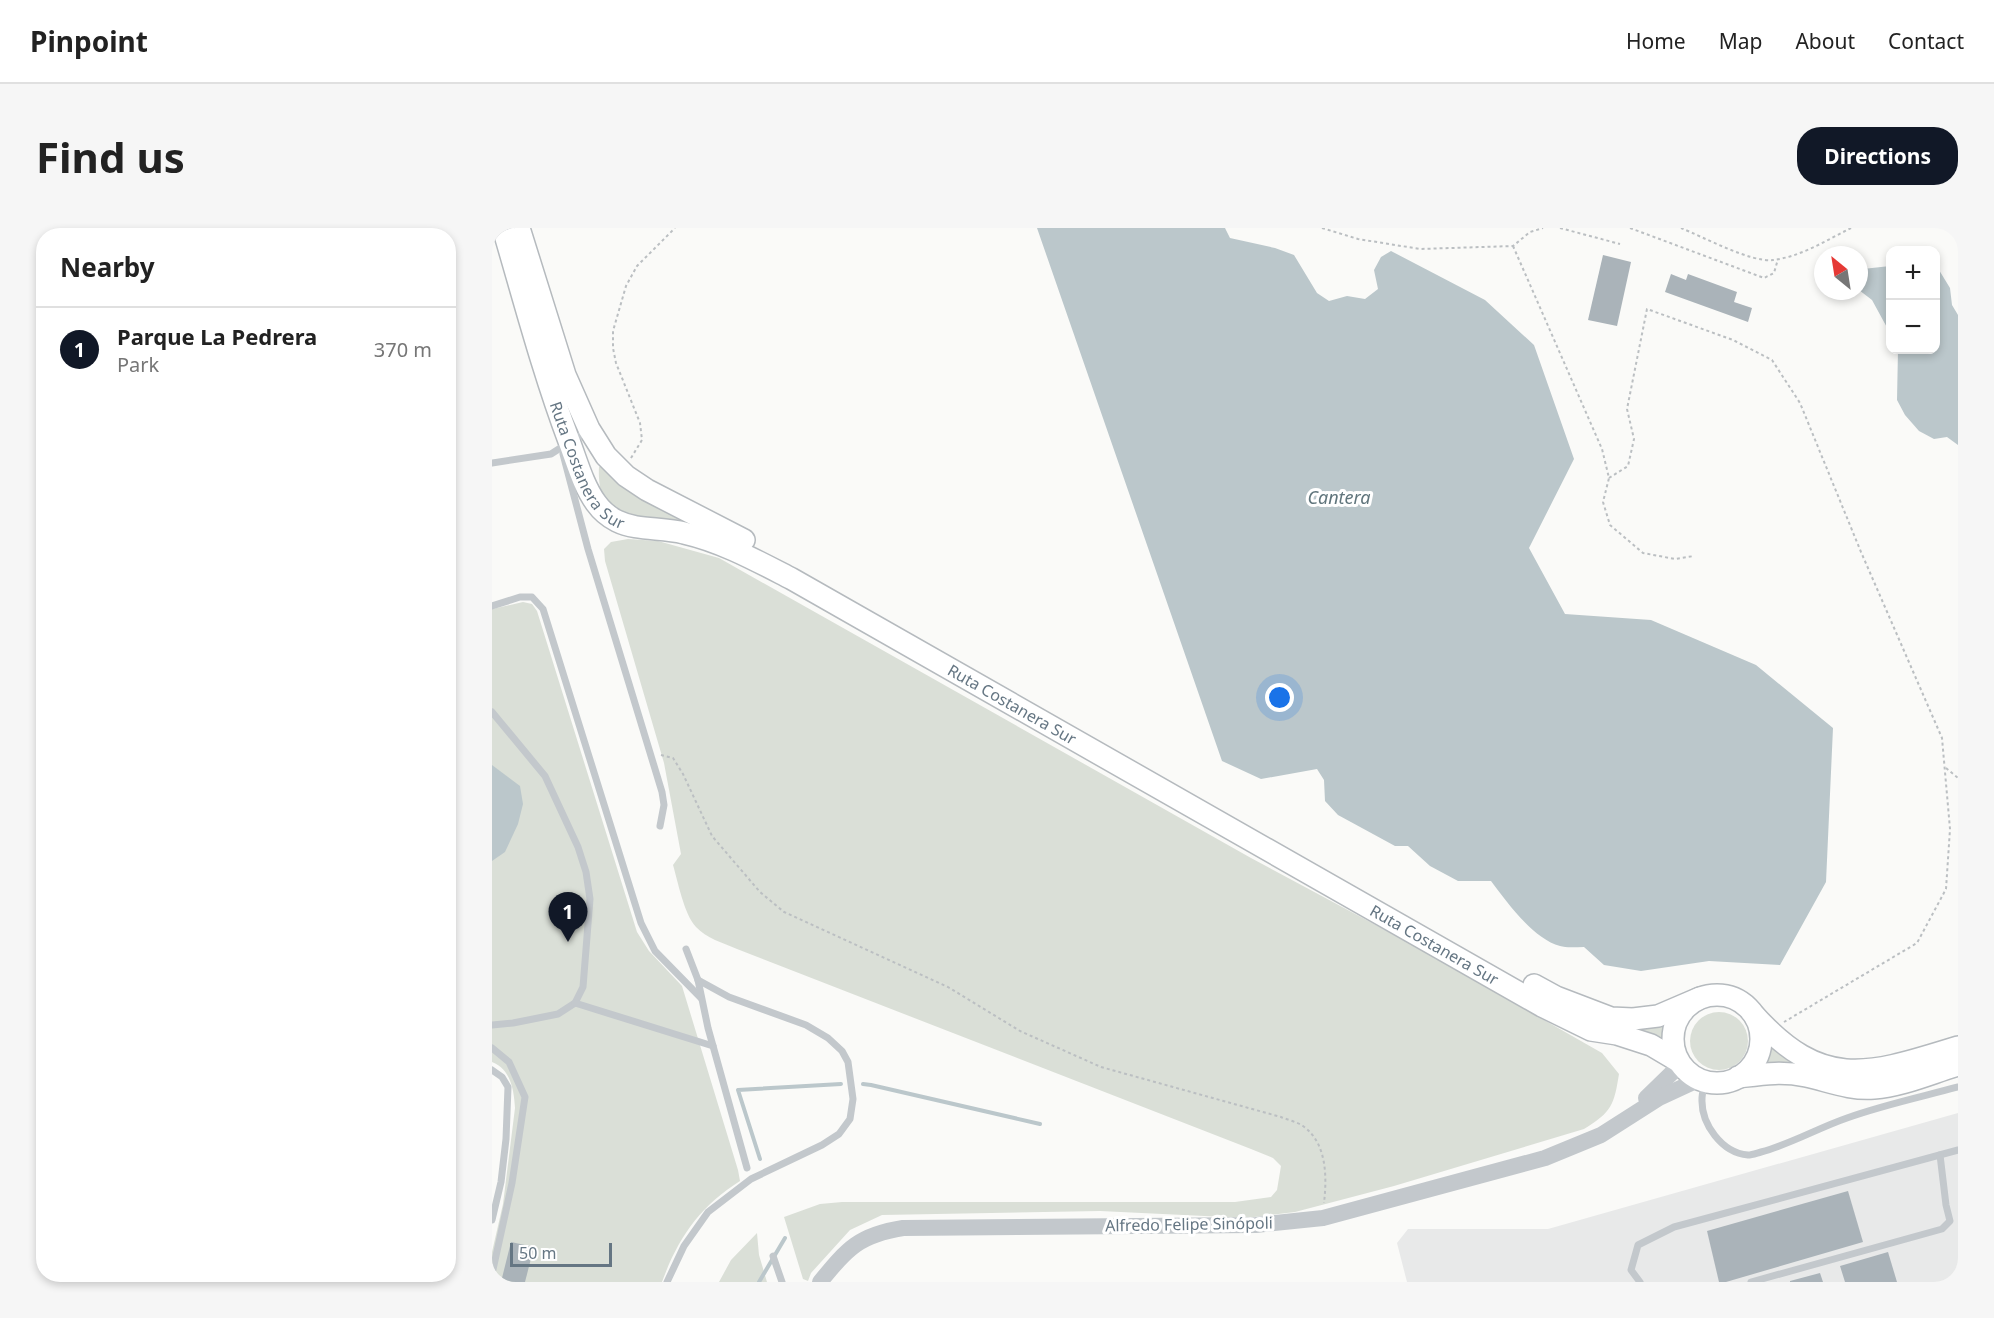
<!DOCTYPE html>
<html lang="en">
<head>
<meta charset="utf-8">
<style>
	body { margin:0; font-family:"Noto Sans",sans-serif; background:#f6f6f6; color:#222 }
	.controls { position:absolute; right:18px; top:18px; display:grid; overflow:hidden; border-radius:12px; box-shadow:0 3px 9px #0003 }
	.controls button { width:54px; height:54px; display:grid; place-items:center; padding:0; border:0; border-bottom:2px solid #e0e0e0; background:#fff; color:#222; font:30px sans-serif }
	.compass { position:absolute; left:1322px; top:18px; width:54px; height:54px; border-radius:50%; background:#fff; box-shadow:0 3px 9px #0003; rotate:330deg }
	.scale { position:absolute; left:18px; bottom:15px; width:102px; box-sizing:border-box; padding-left:6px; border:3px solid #657683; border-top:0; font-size:16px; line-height:21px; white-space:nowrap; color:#657683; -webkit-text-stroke:4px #fff; paint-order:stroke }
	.you { position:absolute; left:788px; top:470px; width:21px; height:21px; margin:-15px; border:4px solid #fff; border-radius:50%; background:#1a73e8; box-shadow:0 0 0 9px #1a73e833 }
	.badge { display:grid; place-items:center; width:39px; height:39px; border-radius:50%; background:#111827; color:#fff; font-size:20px; font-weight:700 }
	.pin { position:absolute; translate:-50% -50px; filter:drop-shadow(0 2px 3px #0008) }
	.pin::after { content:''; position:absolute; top:32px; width:21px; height:18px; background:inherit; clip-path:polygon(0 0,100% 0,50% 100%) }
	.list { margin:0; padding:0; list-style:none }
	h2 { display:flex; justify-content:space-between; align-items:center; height:78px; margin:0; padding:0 24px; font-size:26px }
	h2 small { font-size:20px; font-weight:400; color:#767676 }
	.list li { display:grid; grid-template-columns:39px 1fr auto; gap:18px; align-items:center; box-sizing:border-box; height:84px; padding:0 24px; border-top:2px solid #e0e0e0 }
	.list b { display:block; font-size:22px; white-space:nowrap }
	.list p { margin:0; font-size:20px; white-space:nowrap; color:#767676 }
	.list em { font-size:20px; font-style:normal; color:#767676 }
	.map { position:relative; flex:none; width:1466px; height:1054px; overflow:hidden; border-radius:24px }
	header { display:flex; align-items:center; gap:36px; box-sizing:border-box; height:84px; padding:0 30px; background:#fff; border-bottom:2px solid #e0e0e0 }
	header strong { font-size:28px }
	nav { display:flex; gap:33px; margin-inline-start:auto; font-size:21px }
	.intro { display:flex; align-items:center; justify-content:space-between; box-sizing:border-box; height:144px; padding:0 36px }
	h1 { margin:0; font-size:42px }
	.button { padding:15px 27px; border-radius:24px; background:#111827; color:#fff; font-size:21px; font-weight:700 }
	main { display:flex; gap:36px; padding:0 36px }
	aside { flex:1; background:#fff; border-radius:24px; box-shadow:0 3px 9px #0003 }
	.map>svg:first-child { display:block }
	.built { fill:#e8e9e9 }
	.green { fill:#dadfd7 }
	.water { fill:#bbc7cb }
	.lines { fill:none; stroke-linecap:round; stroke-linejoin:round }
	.stream { stroke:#bbc7cb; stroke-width:4 }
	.building { fill:#aab3b9 }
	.primary-casing { stroke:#b5babe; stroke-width:24 }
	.path { stroke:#bbbfc2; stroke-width:2; stroke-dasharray:3 3; stroke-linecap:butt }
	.service { stroke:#c3c8cc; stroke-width:7 }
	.tertiary { stroke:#c3c8cc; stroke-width:16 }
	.primary { stroke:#fff; stroke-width:21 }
	.labels { text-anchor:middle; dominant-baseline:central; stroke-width:6; stroke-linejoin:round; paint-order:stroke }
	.street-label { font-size:16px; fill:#657683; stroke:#fff }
	.water-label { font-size:18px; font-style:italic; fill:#60757c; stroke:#fff }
</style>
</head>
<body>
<header>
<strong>Pinpoint</strong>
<nav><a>Home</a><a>Map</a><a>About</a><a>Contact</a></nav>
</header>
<div class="intro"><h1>Find us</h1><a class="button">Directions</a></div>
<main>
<aside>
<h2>Nearby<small></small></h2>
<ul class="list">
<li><span class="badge">1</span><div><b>Parque La Pedrera</b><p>Park</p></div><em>370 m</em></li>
</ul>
</aside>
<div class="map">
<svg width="1466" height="1054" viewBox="0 0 1466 1054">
	<rect width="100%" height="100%" fill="#fafaf8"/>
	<path class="built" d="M 1466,885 L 1466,1054 L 915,1054 L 905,1015 L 916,1001 L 1056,1001 Z"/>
	<g class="green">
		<path d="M 114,235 L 130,256 L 194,295 L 267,327 L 1080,787 L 1113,796 L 1136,798 L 1176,791 C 1172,803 1169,811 1174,823 L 1152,810 L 1104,799 L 1085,793 L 258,326 C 241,319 224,310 206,305 C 186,299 135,297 121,286 C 109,276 106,254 107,239 Z"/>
		<path d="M 136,311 L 166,313 L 227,330 L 759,630 L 908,710 L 1110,825 L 1127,846 C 1122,877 1120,884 1092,901 L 902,958 L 803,984 L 754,990 L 608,983 L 390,987 L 358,1002 L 319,1045 L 316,1053 L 311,1051 L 292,989 L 328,976 L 350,974 L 743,974 L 779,969 L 785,962 L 789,938 L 781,930 L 759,921 L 245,721 C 231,715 214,710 204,699 C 192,686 186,654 181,637 L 189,626 L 172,535 L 113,333 L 112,321 L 119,314 Z"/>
		<path d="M 31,374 L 40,376 L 45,383 L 145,704 L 157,723 L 190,758 L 246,942 L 248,953 C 208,978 186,1010 170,1054 L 0,1054 L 0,1024 L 11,976 L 23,880 C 22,863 19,841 0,834 L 0,381 Z"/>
		<circle cx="1227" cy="813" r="29"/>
		<path d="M 1275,811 L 1337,844 L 1260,841 C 1269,831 1273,823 1275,811 Z"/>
		<path d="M 265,1005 L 267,1027 L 275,1054 L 227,1054 L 239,1032 Z"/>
	</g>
	<g class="water">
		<path d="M 545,0 L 733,0 L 738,10 L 783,20 L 802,27 L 825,65 L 837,73 L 855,68 L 873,71 L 886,61 L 882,42 L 889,29 L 899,23 L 993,72 L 1042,117 L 1082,231 L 1037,320 L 1073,386 L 1159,392 L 1264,437 L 1341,500 L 1334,654 L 1288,737 L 1217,733 L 1149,743 L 1112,737 L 1092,719 C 1084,719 1074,720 1068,718 C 1041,711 1015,674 999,653 L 966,653 L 938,638 L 916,618 L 903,618 L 846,587 L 833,573 L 832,552 L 825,541 L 769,551 L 730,533 Z"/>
		<path d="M 1398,38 L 1398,105 L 1380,72 L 1367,62 L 1367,47 L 1371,41 Z"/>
		<path d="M 1444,42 L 1447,42 L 1458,60 L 1460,77 L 1466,87 L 1466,217 L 1455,209 L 1442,211 L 1427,203 L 1413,187 L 1405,172 L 1406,122 L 1444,122 Z"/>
		<path d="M 0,537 L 28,558 L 31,576 L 26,596 L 13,624 L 0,633 Z"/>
	</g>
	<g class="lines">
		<g class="stream">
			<path d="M 371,856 L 379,857 L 548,896"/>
			<path d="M 268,931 L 246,862 L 349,856"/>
			<path d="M 267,1054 L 293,1010"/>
		</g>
	</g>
	<g class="building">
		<path d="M 1111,27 L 1139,34 L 1125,98 L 1096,92 Z"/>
		<path d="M 1179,46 L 1194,52 L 1196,46 L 1245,64 L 1242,74 L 1260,80 L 1256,94 L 1173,64 Z"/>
		<path d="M 1356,963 L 1371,1014 L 1234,1054 L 1227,1054 L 1215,1003 Z"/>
		<path d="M 19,1014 L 42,1019 L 33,1054 L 9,1054 Z"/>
		<path d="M 1396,1024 L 1405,1054 L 1353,1054 L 1348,1038 Z"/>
		<path d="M 1328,1045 L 1331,1054 L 1298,1054 L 1298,1053 Z"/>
	</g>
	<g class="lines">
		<defs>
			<g id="primary">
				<path id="s1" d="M 11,0 C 32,71 51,144 77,213 C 85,234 91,257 104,275 C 109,282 117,289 125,293 C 145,303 170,299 192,305 C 231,314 265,333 300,351 L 1050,778 L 1099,802 L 1125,806 L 1159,817 L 1186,833"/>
				<path d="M 27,0 L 73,147 L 97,201 L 114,228 L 134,248 L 155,262 L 252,312"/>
				<path d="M 1042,757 L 1064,769 L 1119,790 L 1141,791 L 1166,788 L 1208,770"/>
				<circle cx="1225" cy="811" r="44"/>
				<path d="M 1263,788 C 1332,864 1378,846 1466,819"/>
				<path d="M 1246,849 C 1271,846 1289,843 1314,848 C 1337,853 1358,862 1382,860 C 1410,858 1439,845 1466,837"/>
			</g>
		</defs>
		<use href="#primary" class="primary-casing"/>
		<g class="path">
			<path d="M 830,0 L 866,11 L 928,21 L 1021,18 L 1038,4 L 1051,0"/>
			<path d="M 1068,0 L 1128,16"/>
			<path d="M 1138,0 L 1272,50 L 1282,45 L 1286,31"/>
			<path d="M 1189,0 C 1211,9 1260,35 1281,32 C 1308,29 1335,12 1359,0"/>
			<path d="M 1021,18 L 1110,221 L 1117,250 L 1111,274 L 1118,297 L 1151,325 L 1183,331 L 1202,328"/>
			<path d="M 139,230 L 150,212 L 148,195 L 124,135 L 121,120 L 121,103 L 134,58 L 145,38 L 183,0"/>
			<path d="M 1117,250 L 1136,238 L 1142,211 L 1135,181 L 1155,81 L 1241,112 L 1280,132 L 1308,175 L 1369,324 L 1450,510 L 1458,601 L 1454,661 L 1425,715 L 1292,794"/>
			<path d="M 169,527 L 181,530 L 191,546 L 220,608 L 268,664 L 292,684 L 456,759 L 528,803 L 609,839 L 789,889 C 796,892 805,894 811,898 C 835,915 835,949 832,975"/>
			<path d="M 1454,540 L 1466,550"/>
		</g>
		<g class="service">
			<path d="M 71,226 L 96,321 L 170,564 L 172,577 L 168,598"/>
			<path d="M 0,235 L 59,226 L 95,203"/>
			<path d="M 0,378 L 28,369 L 40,369 L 51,381 L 149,695 L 163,723 L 209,770"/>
			<path d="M 0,484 L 53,548 L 86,619 L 94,644 L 98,671 L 91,759 L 83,775 L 66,786 L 21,795 L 0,797"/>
			<path d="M 194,721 L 206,752 L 216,800 L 255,940"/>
			<path d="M 83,775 L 221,818"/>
			<path d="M 0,820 L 17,834 L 33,869 L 20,955 L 0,1046"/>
			<path d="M 0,842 L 10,849 L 16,859 L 14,911 L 9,954 L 0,992"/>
			<path d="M 1213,853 C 1212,859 1210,865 1210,871 C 1209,896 1230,925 1256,927 C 1260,927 1265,925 1269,924 C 1299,916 1326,900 1355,890 C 1391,877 1429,869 1466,859"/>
			<path d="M 281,1028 L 290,1054"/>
			<path d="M 175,1054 L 192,1018 L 216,984 L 259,951 L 330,917 L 347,906 L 358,891 L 361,871 L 356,834 L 350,823 L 336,810 L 314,797 L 237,769 L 206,752"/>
			<path d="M 1148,1054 L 1139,1042 L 1146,1017 L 1182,999 L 1466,922"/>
			<path d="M 1259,1054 L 1450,1001 L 1458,993 L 1454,977 L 1448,927"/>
		</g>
		<g class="tertiary">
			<path d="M 1154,870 L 1189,836"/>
			<path d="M 328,1054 C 356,1020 367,1007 411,1000 L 764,997 L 831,990 L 1053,930 L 1109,907 L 1167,870 L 1208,851"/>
		</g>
		<use href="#primary" class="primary"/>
	</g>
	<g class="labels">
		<g class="street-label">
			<text stroke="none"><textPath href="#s1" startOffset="254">Ruta Costanera Sur</textPath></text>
			<text stroke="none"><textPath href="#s1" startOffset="758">Ruta Costanera Sur</textPath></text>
			<text stroke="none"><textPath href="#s1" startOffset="1244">Ruta Costanera Sur</textPath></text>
			<text transform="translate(697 996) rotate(-1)">Alfredo Felipe Sinópoli</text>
		</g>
		<g class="water-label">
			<text x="847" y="269">Cantera</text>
		</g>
	</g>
</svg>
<div class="controls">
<button>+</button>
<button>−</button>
</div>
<svg class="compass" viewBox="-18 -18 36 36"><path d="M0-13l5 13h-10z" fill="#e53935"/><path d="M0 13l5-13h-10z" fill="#767676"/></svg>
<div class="scale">50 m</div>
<div class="you"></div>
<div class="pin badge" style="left:76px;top:714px">1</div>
</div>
</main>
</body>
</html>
